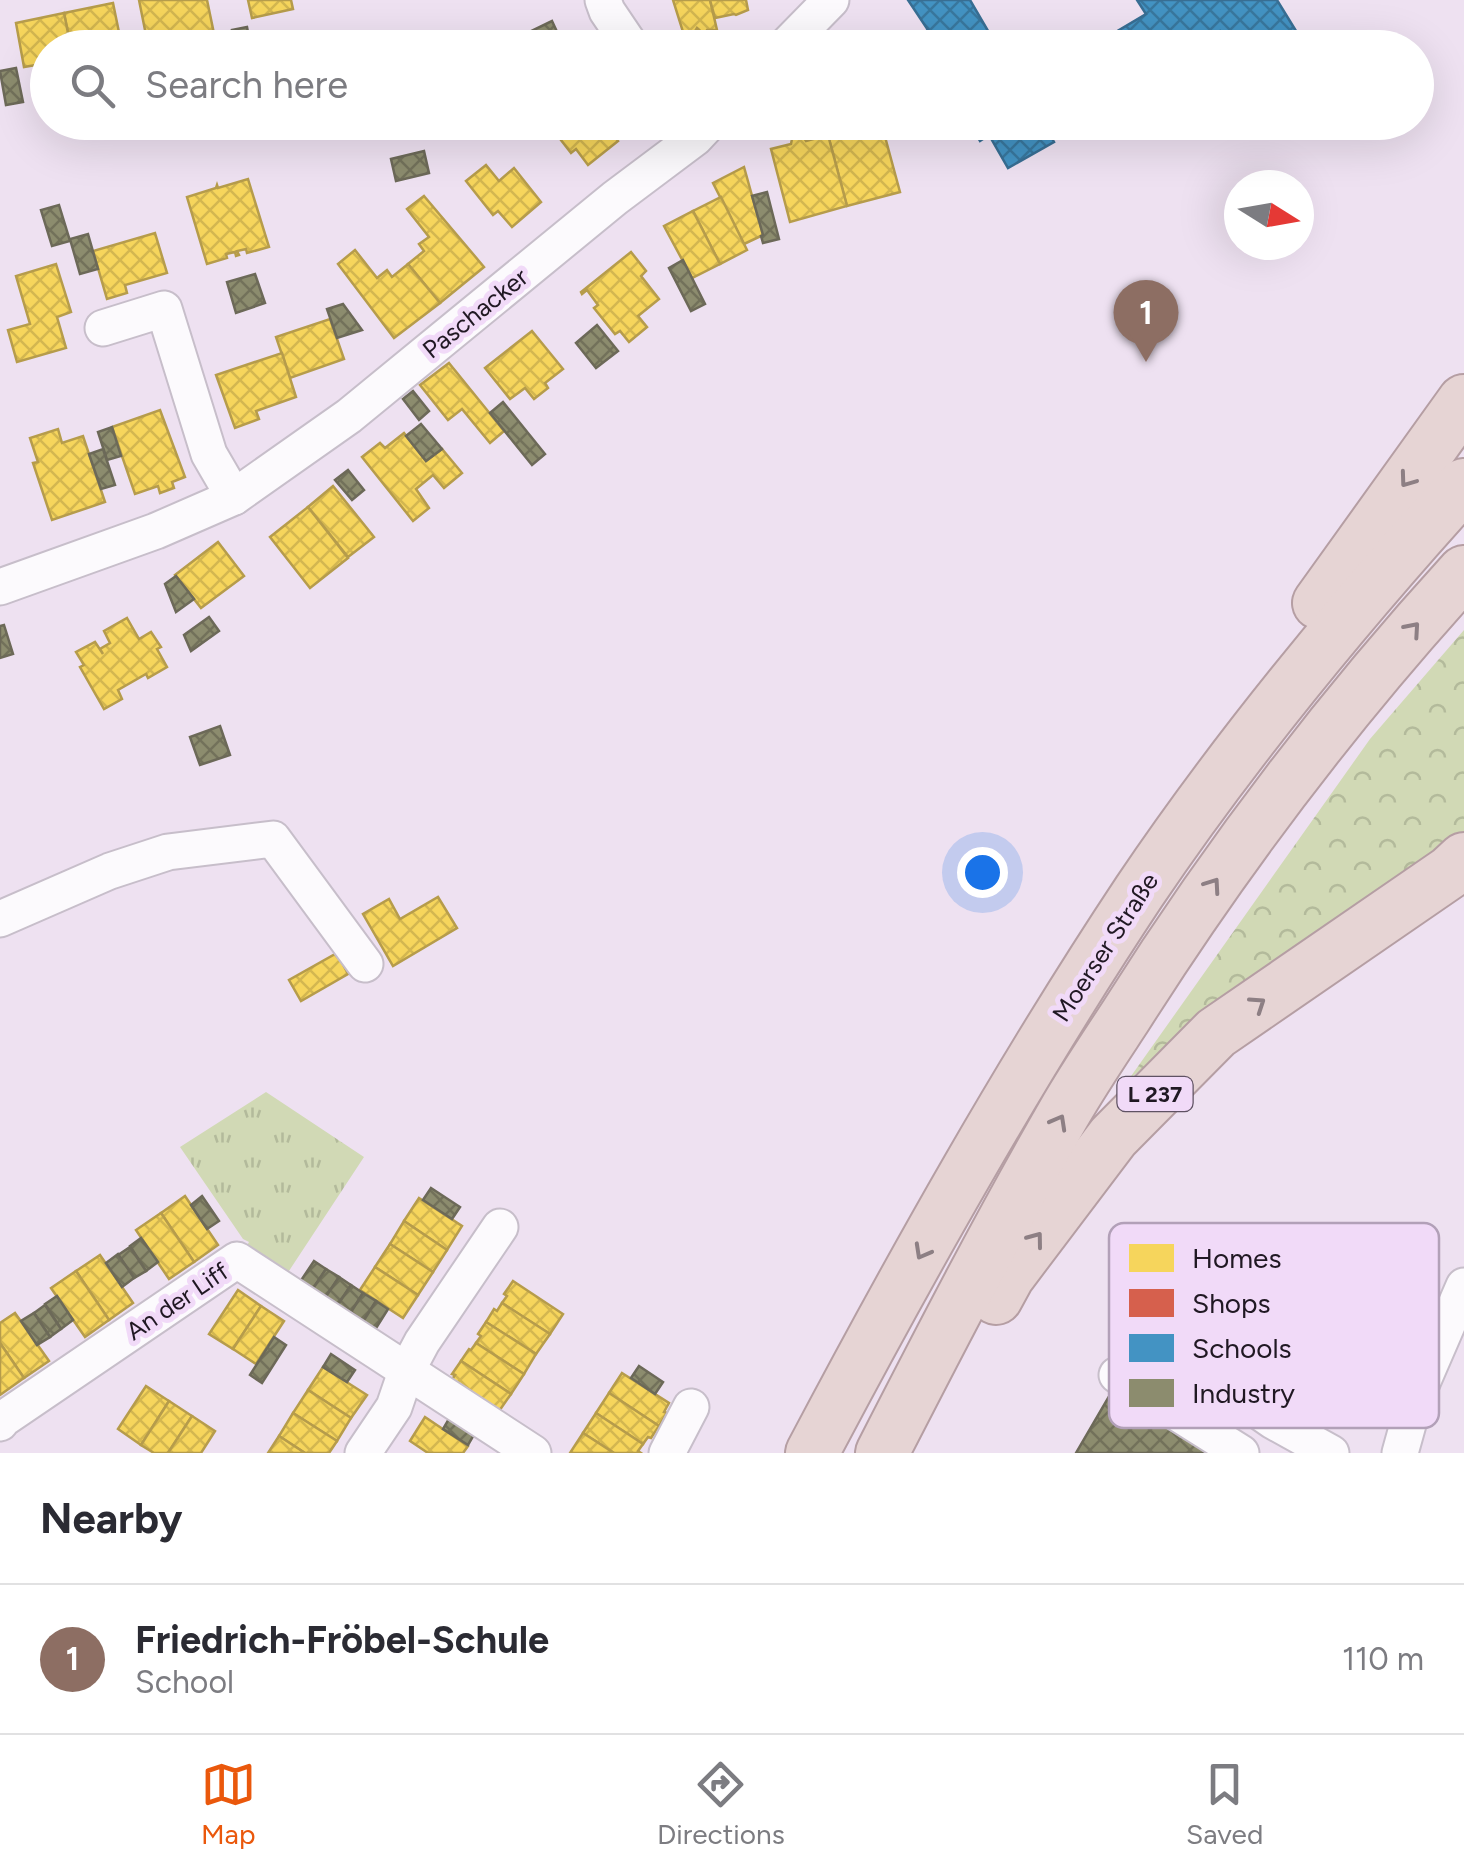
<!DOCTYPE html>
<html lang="en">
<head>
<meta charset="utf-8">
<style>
	body { margin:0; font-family:Figtree,sans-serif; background:#f7f7f7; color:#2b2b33 }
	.compass { position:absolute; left:1224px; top:170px; width:90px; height:90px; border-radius:50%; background:#fff; box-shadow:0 10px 40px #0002; rotate:101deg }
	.you { position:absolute; left:982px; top:872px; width:35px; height:35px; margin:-25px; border:8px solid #fff; border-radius:50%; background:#1a73e8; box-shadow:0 0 0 15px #1a73e833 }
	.badge { display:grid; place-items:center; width:65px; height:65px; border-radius:50%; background:#ea580c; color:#fff; font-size:32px; font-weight:700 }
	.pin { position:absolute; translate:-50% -82px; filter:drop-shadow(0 2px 5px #0008) }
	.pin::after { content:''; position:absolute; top:52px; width:35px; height:30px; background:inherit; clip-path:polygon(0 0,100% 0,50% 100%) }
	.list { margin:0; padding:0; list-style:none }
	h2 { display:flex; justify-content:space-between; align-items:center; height:130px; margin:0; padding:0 40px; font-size:42px }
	h2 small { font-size:32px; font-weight:400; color:#7c7c81 }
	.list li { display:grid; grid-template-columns:65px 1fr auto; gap:30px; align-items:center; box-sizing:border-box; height:150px; padding:0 40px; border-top:2px solid #e1e1e2 }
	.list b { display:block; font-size:38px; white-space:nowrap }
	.list p { margin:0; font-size:32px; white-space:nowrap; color:#7c7c81 }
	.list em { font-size:32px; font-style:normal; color:#7c7c81 }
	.icon { flex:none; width:55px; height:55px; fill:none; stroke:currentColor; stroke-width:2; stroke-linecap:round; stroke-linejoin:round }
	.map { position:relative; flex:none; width:1464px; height:1453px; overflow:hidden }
	.search { position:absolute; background:#fff; box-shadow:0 10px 40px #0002; left:30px; right:30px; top:30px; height:110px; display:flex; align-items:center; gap:25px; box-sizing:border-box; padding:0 35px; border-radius:55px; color:#7c7c81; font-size:38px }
	.sheet { height:280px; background:#fff }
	nav { display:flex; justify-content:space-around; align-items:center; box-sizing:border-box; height:140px; border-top:2px solid #e1e1e2; background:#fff; font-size:28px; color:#7c7c81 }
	nav a { display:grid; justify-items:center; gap:5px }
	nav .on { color:#ea580c }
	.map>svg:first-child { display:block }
	.forest { fill:url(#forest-crowns) }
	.park { fill:url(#park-tufts) }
	.homes { fill:url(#homes-cross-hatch); stroke:#b69c4b; stroke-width:2.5 }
	.schools { fill:url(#schools-cross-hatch); stroke:#386e93; stroke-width:2.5 }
	.industry { fill:url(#industry-cross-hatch); stroke:#6c6958; stroke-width:2.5 }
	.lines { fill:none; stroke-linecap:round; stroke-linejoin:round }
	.minor-casing { stroke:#c7beca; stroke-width:39 }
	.highway-casing { stroke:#b59ea3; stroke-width:56 }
	.minor { stroke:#fcfafd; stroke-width:35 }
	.highway { stroke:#e6d4d4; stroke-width:52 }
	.oneway { stroke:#8d7f84 }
	.labels { text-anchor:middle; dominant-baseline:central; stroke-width:10; stroke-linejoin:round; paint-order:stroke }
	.shield { fill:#f1daf8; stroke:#5f5263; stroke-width:2.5 }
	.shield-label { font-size:22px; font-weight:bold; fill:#201823 }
	.street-label { font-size:25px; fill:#201823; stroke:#f1daf8 }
	.key { fill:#f1daf8; stroke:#b2a0b8; stroke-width:2.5 }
	.key-label { font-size:28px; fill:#201823 }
</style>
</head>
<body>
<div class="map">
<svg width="1464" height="1453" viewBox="0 0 1464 1453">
	<defs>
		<pattern id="forest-crowns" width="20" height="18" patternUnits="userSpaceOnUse" patternTransform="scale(2.5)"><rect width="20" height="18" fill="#d1d9b5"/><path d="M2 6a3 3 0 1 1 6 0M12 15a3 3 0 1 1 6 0" fill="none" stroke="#b3ba9b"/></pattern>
		<pattern id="park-tufts" width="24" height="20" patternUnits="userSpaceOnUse" patternTransform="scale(2.5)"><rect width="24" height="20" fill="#d1d9b5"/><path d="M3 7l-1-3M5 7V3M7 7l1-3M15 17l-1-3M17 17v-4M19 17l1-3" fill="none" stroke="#b3ba9b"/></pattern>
		<pattern id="homes-cross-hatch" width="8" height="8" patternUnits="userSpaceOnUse" patternTransform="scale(2.5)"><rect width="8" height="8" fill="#f6d55c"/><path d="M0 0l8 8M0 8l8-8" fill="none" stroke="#d3b650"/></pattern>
		<pattern id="schools-cross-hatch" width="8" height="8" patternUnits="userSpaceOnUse" patternTransform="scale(2.5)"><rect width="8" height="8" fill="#4393c3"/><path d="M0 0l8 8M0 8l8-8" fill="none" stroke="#38779e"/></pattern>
		<pattern id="industry-cross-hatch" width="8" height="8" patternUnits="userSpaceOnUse" patternTransform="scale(2.5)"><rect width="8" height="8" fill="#8c8c6e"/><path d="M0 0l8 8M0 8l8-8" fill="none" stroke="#72715a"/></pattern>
	</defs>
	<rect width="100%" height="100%" fill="#eee1f1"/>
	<path class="forest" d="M 1464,630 L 1464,833 L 1431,867 L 1196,1028 L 1129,1079 L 1370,739 Z"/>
	<path class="park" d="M 266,1092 L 364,1157 L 285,1277 L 244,1251 L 249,1242 L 243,1239 L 180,1147 Z"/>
	<g class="homes">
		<path d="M 139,0 L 207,0 L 217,48 L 163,48 L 161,37 L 147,40 Z"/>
		<path d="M 248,0 L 291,0 L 293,9 L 252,18 Z"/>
		<path d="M 673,0 L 710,0 L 717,30 L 707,30 L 705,35 L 697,28 L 694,33 L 684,35 Z"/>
		<path d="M 710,0 L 746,0 L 748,10 L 736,15 L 734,14 L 715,18 Z"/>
		<path d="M 113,3 L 122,47 L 71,48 L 64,13 Z"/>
		<path d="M 64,13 L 71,48 L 48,48 L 48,63 L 24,67 L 16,23 Z"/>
		<path d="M 547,122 L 603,122 L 618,141 L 588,165 L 576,149 L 571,153 Z"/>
		<path d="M 859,122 L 861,127 L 881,122 L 900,192 L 847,206 L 828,135 L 846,130 L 847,125 Z"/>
		<path d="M 828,135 L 847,206 L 790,222 L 771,149 L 791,144 L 792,139 L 803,136 L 806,141 Z"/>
		<path d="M 486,165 L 499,181 L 514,168 L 541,202 L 512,227 L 498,211 L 493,215 L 466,181 Z"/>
		<path d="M 744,167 L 763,235 L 744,244 L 713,183 Z"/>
		<path d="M 248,179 L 269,247 L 247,253 L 246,249 L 237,251 L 239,255 L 236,256 L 235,252 L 226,254 L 227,258 L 207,264 L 187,197 L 216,188 L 217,185 L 218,188 Z"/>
		<path d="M 424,196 L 484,267 L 440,303 L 408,264 L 424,251 L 419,244 L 429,237 L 407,209 Z"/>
		<path d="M 721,197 L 747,250 L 720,264 L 693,211 Z"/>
		<path d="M 693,211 L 720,264 L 692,278 L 664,226 Z"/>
		<path d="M 155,233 L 167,273 L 125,285 L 127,293 L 107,299 L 93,251 Z"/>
		<path d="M 355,250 L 377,278 L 387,270 L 392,277 L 408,264 L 440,303 L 394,338 L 338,264 Z"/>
		<path d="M 631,252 L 646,271 L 641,276 L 659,299 L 638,316 L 647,327 L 629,342 L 620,331 L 615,334 L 594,308 L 598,305 L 587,290 L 582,294 L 581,292 Z"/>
		<path d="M 56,264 L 71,312 L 57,317 L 66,348 L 17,362 L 8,330 L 30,324 L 16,276 Z"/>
		<path d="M 330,319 L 344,359 L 290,378 L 276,337 Z"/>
		<path d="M 532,331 L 563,369 L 545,383 L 548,388 L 534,399 L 525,388 L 510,399 L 485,368 Z"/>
		<path d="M 282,353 L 296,397 L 256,411 L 259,419 L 235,428 L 216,375 Z"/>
		<path d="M 449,363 L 504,431 L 490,443 L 462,409 L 448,420 L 420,385 Z"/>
		<path d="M 160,410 L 185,477 L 172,482 L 174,488 L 160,493 L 158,486 L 135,494 L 112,427 Z"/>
		<path d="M 58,429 L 62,443 L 83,436 L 105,502 L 52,520 L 33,463 L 38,462 L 30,438 Z"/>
		<path d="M 404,433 L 426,461 L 442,449 L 462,473 L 444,488 L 433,475 L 416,489 L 429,508 L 413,521 L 362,457 L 380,443 L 385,448 Z"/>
		<path d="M 333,486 L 374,537 L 348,557 L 308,507 Z"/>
		<path d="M 308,507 L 348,558 L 310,588 L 270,537 Z"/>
		<path d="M 218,542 L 244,576 L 201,608 L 175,575 Z"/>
		<path d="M 127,618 L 139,639 L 151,632 L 161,647 L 157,649 L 167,667 L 148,678 L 146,674 L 118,690 L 122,699 L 104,709 L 80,667 L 84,665 L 76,652 L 95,642 L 103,654 L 100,649 L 110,643 L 104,631 Z"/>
		<path d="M 438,897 L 457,928 L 393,966 L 363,914 L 389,899 L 400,919 Z"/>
		<path d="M 337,953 L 348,974 L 301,1001 L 289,980 Z"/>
		<path d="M 185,1196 L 218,1245 L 194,1262 L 161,1213 Z"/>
		<path d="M 419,1198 L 462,1226 L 447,1250 L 404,1221 Z"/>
		<path d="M 161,1213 L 194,1262 L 169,1279 L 136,1230 Z"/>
		<path d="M 404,1221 L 447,1250 L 433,1272 L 390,1244 Z"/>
		<path d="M 390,1244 L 433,1272 L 418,1295 L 375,1267 Z"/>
		<path d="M 100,1255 L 133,1303 L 109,1320 L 76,1271 Z"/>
		<path d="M 375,1267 L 418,1295 L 403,1318 L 360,1290 Z"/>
		<path d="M 76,1271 L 109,1320 L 85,1337 L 51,1288 Z"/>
		<path d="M 513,1281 L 563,1314 L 550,1334 L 502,1303 L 507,1296 L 504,1294 Z"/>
		<path d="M 238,1290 L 261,1306 L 233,1349 L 209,1334 Z"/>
		<path d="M 502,1303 L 550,1334 L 536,1354 L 486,1322 L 494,1309 L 497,1311 Z"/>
		<path d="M 261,1306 L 284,1321 L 256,1364 L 233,1349 Z"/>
		<path d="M 15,1313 L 49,1361 L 24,1378 L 0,1343 L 0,1323 Z"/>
		<path d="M 486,1322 L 536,1354 L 524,1374 L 476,1343 L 481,1336 L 478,1334 Z"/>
		<path d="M 0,1343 L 24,1378 L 0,1395 Z"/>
		<path d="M 476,1343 L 524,1374 L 511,1394 L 461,1361 L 469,1349 L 471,1350 Z"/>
		<path d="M 461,1361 L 511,1394 L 497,1414 L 450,1383 L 455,1375 L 452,1374 Z"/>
		<path d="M 323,1367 L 367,1395 L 351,1418 L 308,1390 Z"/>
		<path d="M 622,1373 L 669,1403 L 664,1412 L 667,1413 L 659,1426 L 609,1393 Z"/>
		<path d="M 146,1386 L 169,1401 L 141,1445 L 118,1429 Z"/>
		<path d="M 308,1390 L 351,1418 L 337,1441 L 293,1413 Z"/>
		<path d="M 609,1393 L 659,1426 L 651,1438 L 648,1437 L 643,1444 L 596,1413 Z"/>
		<path d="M 169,1401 L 192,1416 L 168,1453 L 154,1453 L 141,1445 Z"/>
		<path d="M 293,1413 L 337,1441 L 329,1453 L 305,1453 L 279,1436 Z"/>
		<path d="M 596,1413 L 643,1444 L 638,1451 L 641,1453 L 614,1453 L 583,1433 Z"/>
		<path d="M 192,1416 L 215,1431 L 201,1453 L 168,1453 Z"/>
		<path d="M 425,1417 L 468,1446 L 463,1453 L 428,1453 L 410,1441 Z"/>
		<path d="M 583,1433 L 614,1453 L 570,1453 Z"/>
		<path d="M 279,1436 L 305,1453 L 268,1453 Z"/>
	</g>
	<g class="schools">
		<path d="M 908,0 L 970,0 L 998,48 L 926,48 L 919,35 L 928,30 Z"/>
		<path d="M 1137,0 L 1277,0 L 1304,44 L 1298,48 L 1230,48 L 1220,31 L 1194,48 L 1070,48 L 1068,45 L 1085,35 L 1092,46 L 1146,14 Z"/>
		<path d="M 969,122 L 1066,122 L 1049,133 L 1054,142 L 1008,168 L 989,135 L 980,141 Z"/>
	</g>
	<g class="industry">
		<path d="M 552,21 L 558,34 L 532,47 L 525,34 Z"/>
		<path d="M 247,27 L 251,48 L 235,48 L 232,30 Z"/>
		<path d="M 16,68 L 23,102 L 6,105 L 0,71 Z"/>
		<path d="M 424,151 L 429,173 L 396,181 L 391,159 Z"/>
		<path d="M 767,192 L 779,239 L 763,243 L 761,236 L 763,235 L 752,196 Z"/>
		<path d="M 59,205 L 70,241 L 52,246 L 41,210 Z"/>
		<path d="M 88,234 L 98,269 L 80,274 L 70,239 Z"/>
		<path d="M 683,260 L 705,304 L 691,311 L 669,268 Z"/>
		<path d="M 255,274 L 265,303 L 236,313 L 227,282 Z"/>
		<path d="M 343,304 L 362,330 L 337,338 L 327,309 Z"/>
		<path d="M 597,325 L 618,351 L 596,368 L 576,343 Z"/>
		<path d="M 413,391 L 429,411 L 419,420 L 403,399 Z"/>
		<path d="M 503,402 L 545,454 L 532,465 L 490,413 Z"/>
		<path d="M 421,424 L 442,449 L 426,461 L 406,436 Z"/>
		<path d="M 112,427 L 121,456 L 107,460 L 98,432 Z"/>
		<path d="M 103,449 L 115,485 L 101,489 L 89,454 Z"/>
		<path d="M 348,470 L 364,490 L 352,500 L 335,480 Z"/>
		<path d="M 176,576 L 194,599 L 176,612 L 165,584 Z"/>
		<path d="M 209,617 L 219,631 L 191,651 L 184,635 Z"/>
		<path d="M 4,625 L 13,654 L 0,658 L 0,626 Z"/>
		<path d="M 220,726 L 230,755 L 200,765 L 190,737 Z"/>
		<path d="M 431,1188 L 460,1207 L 452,1219 L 423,1200 Z"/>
		<path d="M 202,1196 L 219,1221 L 207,1229 L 191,1205 Z"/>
		<path d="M 141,1238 L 158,1262 L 146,1271 L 130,1246 Z"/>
		<path d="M 130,1247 L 146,1271 L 134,1278 L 118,1255 Z"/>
		<path d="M 118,1254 L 134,1278 L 122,1287 L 106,1263 Z"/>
		<path d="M 314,1261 L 326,1269 L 310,1293 L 298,1285 Z"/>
		<path d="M 326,1269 L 339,1277 L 323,1301 L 310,1293 Z"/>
		<path d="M 339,1277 L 351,1285 L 335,1309 L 323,1301 Z"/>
		<path d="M 351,1285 L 363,1293 L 348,1317 L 335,1309 Z"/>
		<path d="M 363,1293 L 376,1301 L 361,1325 L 348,1317 Z"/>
		<path d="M 57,1296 L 73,1320 L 61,1329 L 45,1304 Z"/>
		<path d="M 376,1301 L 388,1309 L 373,1333 L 361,1325 Z"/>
		<path d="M 45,1305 L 61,1329 L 50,1337 L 34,1313 Z"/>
		<path d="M 34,1313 L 50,1337 L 37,1345 L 21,1321 Z"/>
		<path d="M 274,1337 L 286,1345 L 262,1383 L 250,1375 Z"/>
		<path d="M 331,1354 L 355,1370 L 347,1382 L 323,1367 Z"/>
		<path d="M 639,1366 L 663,1382 L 655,1394 L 631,1378 Z"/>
		<path d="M 1111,1393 L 1212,1453 L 1076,1453 Z"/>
		<path d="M 450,1417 L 475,1433 L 468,1445 L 443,1429 Z"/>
	</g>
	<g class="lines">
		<defs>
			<g id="minor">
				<path d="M 603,0 L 607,11 L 632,48"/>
				<path d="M 784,48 L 831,0"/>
				<path d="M 103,328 L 164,309 L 209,454 L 234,497"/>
				<path d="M 0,587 L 156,531 L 234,497 L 349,416 L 615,198 L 695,138 L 710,122"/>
				<path d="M 0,919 L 110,871 L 168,852 L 273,839 L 365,964"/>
				<path d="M 1158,1341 L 1273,1421 L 1331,1453"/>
				<path d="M 1117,1375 L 1241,1453"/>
				<path d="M 0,1423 L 3,1419 L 237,1260 L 533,1453"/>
				<path d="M 363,1453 L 394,1407 L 406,1372 L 422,1342 L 500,1227"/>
				<path d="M 667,1453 L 691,1407"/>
				<path d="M 1400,1453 L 1415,1399 L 1464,1286"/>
			</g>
			<g id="highway">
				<path d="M 1319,603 L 1464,401"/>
				<path d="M 996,1298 L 1008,1276 L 1113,1137 L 1216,1033 L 1450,872 L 1464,859"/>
				<path d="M 812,1453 C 913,1262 1019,1073 1139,892 C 1236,748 1347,614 1464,485"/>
				<path d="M 882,1453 C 941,1338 1000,1224 1064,1113 C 1083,1080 1104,1049 1125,1017 C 1225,859 1338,710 1464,572"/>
			</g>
		</defs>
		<use href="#minor" class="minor-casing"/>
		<use href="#highway" class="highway-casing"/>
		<use href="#minor" class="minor"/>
		<use href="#highway" class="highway"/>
	</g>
	<defs><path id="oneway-chevron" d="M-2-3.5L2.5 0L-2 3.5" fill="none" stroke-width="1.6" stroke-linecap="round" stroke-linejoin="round" transform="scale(2.5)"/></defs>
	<g class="oneway">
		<use href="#oneway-chevron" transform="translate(1407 480) rotate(126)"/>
		<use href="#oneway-chevron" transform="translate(1413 629) rotate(-49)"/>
		<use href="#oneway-chevron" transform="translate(1213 885) rotate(-55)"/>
		<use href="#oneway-chevron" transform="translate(1258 1004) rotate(-34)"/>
		<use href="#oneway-chevron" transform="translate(1059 1122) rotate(-61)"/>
		<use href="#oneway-chevron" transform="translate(1036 1239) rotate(-53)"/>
		<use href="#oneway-chevron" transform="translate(922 1252) rotate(119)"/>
	</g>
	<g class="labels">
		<rect class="shield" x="1117.5" y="1077" width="75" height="34" rx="8"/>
		<g class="shield-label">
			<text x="1155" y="1094">L 237</text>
		</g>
		<g class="street-label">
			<text transform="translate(475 313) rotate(-39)">Paschacker</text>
			<text transform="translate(1105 947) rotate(-57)">Moerser Straße</text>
			<text transform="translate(177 1301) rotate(-34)">An der Liff</text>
		</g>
	</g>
	<rect x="1109" y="1223" width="330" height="205" rx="15" class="key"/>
	<rect x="1129" y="1244" width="45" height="28" fill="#f6d55c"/>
	<rect x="1129" y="1289" width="45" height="28" fill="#d6604d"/>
	<rect x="1129" y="1334" width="45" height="28" fill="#4393c3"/>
	<rect x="1129" y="1379" width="45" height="28" fill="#8c8c6e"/>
	<g class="key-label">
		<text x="1192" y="1268">Homes</text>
		<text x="1192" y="1313">Shops</text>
		<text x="1192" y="1358">Schools</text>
		<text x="1192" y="1403">Industry</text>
	</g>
</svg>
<svg class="compass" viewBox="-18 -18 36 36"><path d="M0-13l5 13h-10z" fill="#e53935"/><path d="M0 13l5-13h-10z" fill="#7c7c81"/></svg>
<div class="you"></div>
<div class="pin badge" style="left:1146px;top:362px;background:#8d6e63">1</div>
<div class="search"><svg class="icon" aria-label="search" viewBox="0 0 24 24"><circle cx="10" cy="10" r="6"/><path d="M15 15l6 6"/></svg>Search here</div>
</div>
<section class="sheet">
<h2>Nearby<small></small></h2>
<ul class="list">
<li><span class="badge" style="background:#8d6e63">1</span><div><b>Friedrich-Fröbel-Schule</b><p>School</p></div><em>110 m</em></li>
</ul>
</section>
<nav>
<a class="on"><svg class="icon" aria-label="map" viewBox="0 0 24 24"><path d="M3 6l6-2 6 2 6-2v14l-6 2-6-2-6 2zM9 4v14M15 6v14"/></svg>Map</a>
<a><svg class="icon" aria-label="directions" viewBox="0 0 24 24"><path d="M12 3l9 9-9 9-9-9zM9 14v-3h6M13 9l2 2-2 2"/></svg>Directions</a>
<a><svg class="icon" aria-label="saved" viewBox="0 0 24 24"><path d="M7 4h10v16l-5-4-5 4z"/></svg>Saved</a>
</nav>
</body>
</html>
